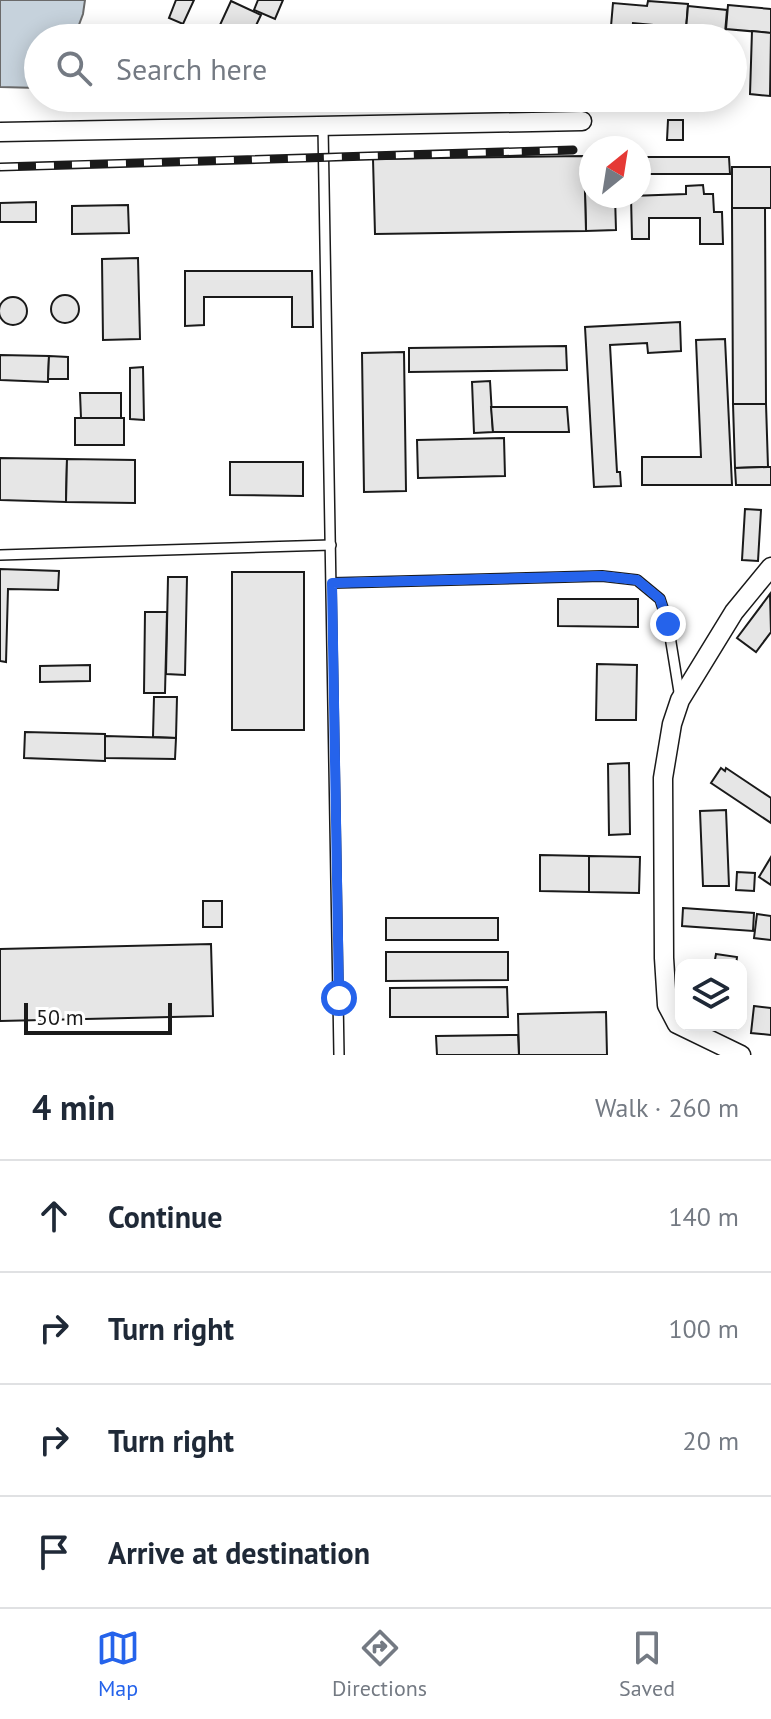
<!DOCTYPE html>
<html lang="en">
<head>
<meta charset="utf-8">
<style>
	body { margin:0; font-family:"PT Sans",sans-serif; background:#f2f2f3; color:#1f2937 }
	.controls { position:absolute; right:24px; bottom:24px; display:grid; overflow:hidden; border-radius:16px; box-shadow:0 4px 20px #0003 }
	.controls button { width:72px; height:72px; display:grid; place-items:center; padding:0; border:0; border-bottom:2px solid #e0e1e3; background:#fff; color:#1f2937; font:40px sans-serif }
	.compass { position:absolute; left:579px; top:136px; width:72px; height:72px; border-radius:50%; background:#fff; box-shadow:0 4px 20px #0003; rotate:30deg }
	.scale { position:absolute; left:24px; bottom:20px; width:148px; box-sizing:border-box; padding-left:8px; border:4px solid #1a1a1a; border-top:0; font-size:22px; line-height:28px; white-space:nowrap; color:#1a1a1a; -webkit-text-stroke:6px #fff; paint-order:stroke }
	.stop { position:absolute; width:24px; height:24px; margin:-18px; border:6px solid #2563eb; border-radius:50%; background:#fff }
	.stop.end { background:#2563eb; border-color:#fff; box-shadow:0 2px 8px #0008 }
	.list { margin:0; padding:0; list-style:none }
	h2 { display:flex; justify-content:space-between; align-items:center; height:104px; margin:0; padding:0 32px; font-size:34px }
	h2 small { font-size:26px; font-weight:400; color:#747a83 }
	.list li { display:grid; grid-template-columns:52px 1fr auto; gap:24px; align-items:center; box-sizing:border-box; height:112px; padding:0 32px; border-top:2px solid #e0e1e3 }
	.list b { display:block; font-size:30px; white-space:nowrap }
	.list em { font-size:26px; font-style:normal; color:#747a83 }
	.icon { flex:none; width:44px; height:44px; fill:none; stroke:currentColor; stroke-width:2; stroke-linecap:round; stroke-linejoin:round }
	.map { position:relative; flex:none; width:771px; height:1055px; overflow:hidden }
	.search { position:absolute; background:#fff; box-shadow:0 4px 20px #0003; left:24px; right:24px; top:24px; height:88px; display:flex; align-items:center; gap:20px; box-sizing:border-box; padding:0 28px; border-radius:44px; color:#747a83; font-size:30px }
	.sheet { height:552px; background:#fff }
	nav { display:flex; justify-content:space-around; align-items:center; box-sizing:border-box; height:112px; border-top:2px solid #e0e1e3; background:#fff; font-size:22px; color:#747a83 }
	nav a { display:grid; justify-items:center; gap:4px }
	nav .on { color:#2563eb }
	.map>svg:first-child { display:block }
	.water { fill:#c6d2dc; stroke:#6a6a6a; stroke-width:2 }
	.building { fill:#e6e6e6; stroke:#1a1a1a; stroke-width:2 }
	.lines { fill:none; stroke-linecap:round; stroke-linejoin:round }
	.service-casing { stroke:#1a1a1a; stroke-width:12 }
	.minor-casing { stroke:#1a1a1a; stroke-width:21 }
	.service { stroke:#fff; stroke-width:9 }
	.minor { stroke:#fff; stroke-width:18 }
	.rail-casing { stroke:#1a1a1a; stroke-width:9 }
	.rail { stroke:#fff; stroke-width:6; stroke-dasharray:18; stroke-linecap:butt }
	.route { stroke:#2563eb; stroke-width:10 }
</style>
</head>
<body>
<div class="map">
<svg width="771" height="1055" viewBox="0 0 771 1055">
	<rect width="100%" height="100%" fill="#fff"/>
	<path class="water" d="M 0,0 L 85,0 L 83,14 L 74,38 L 38,38 L 38,88 L 0,87 Z"/>
	<g class="building">
		<path d="M 176,0 L 194,0 L 183,24 L 169,18 Z"/>
		<path d="M 258,0 L 283,0 L 275,19 L 254,10 Z"/>
		<path d="M 231,1 L 261,15 L 250,38 L 214,38 Z"/>
		<path d="M 648,1 L 688,4 L 686,28 L 633,23 L 631,38 L 610,38 L 613,3 L 647,6 Z"/>
		<path d="M 728,5 L 771,9 L 771,33 L 726,29 Z"/>
		<path d="M 688,6 L 727,10 L 725,33 L 686,30 Z"/>
		<path d="M 752,31 L 771,33 L 770,96 L 750,94 Z"/>
		<path d="M 151,98 L 303,98 L 303,110 L 151,111 Z"/>
		<path d="M 668,120 L 683,120 L 683,140 L 667,140 Z"/>
		<path d="M 584,156 L 591,156 L 591,196 L 615,196 L 616,230 L 586,231 Z"/>
		<path d="M 584,156 L 586,231 L 375,234 L 373,159 Z"/>
		<path d="M 639,157 L 729,157 L 730,174 L 639,174 Z"/>
		<rect x="732" y="167" width="39" height="41"/>
		<path d="M 703,185 L 704,194 L 713,194 L 714,212 L 722,212 L 723,244 L 700,244 L 700,218 L 649,218 L 649,239 L 632,239 L 631,196 L 686,194 L 686,186 Z"/>
		<path d="M 36,202 L 36,222 L 0,222 L 0,203 Z"/>
		<path d="M 128,205 L 129,233 L 72,234 L 72,206 Z"/>
		<path d="M 732,208 L 765,208 L 766,404 L 733,404 Z"/>
		<path d="M 138,258 L 140,339 L 103,340 L 102,259 Z"/>
		<path d="M 185,271 L 312,271 L 313,327 L 292,327 L 292,297 L 204,297 L 204,325 L 185,326 Z"/>
		<circle cx="65" cy="309" r="14"/>
		<circle cx="13" cy="311" r="14"/>
		<path d="M 680,322 L 681,351 L 648,353 L 647,343 L 610,345 L 617,472 L 620,472 L 621,486 L 594,487 L 585,327 Z"/>
		<path d="M 725,339 L 732,485 L 642,485 L 642,457 L 701,457 L 696,340 Z"/>
		<path d="M 566,346 L 567,370 L 409,372 L 409,348 Z"/>
		<path d="M 404,352 L 406,491 L 364,492 L 362,353 Z"/>
		<path d="M 0,355 L 49,356 L 48,382 L 0,380 Z"/>
		<path d="M 49,356 L 68,357 L 68,379 L 48,379 Z"/>
		<path d="M 143,367 L 144,420 L 130,419 L 130,368 Z"/>
		<path d="M 490,381 L 493,432 L 474,433 L 472,382 Z"/>
		<path d="M 80,393 L 121,393 L 121,418 L 81,418 Z"/>
		<path d="M 733,404 L 766,404 L 768,467 L 735,468 Z"/>
		<path d="M 491,407 L 567,407 L 569,432 L 493,432 Z"/>
		<rect x="75" y="418" width="49" height="27"/>
		<path d="M 504,438 L 505,476 L 418,478 L 417,440 Z"/>
		<path d="M 0,458 L 67,459 L 66,502 L 0,500 Z"/>
		<path d="M 67,459 L 135,460 L 135,503 L 66,502 Z"/>
		<path d="M 230,462 L 303,462 L 303,496 L 230,495 Z"/>
		<path d="M 768,467 L 771,467 L 771,485 L 736,485 L 735,468 Z"/>
		<path d="M 745,509 L 761,510 L 758,561 L 742,560 Z"/>
		<path d="M 0,569 L 59,571 L 58,590 L 8,589 L 6,662 L 0,661 Z"/>
		<rect x="232" y="572" width="72" height="158"/>
		<path d="M 168,577 L 187,577 L 185,675 L 166,674 Z"/>
		<path d="M 770,594 L 771,632 L 756,652 L 737,638 Z"/>
		<path d="M 558,599 L 638,599 L 638,627 L 558,626 Z"/>
		<path d="M 145,612 L 167,612 L 165,693 L 144,693 Z"/>
		<path d="M 597,664 L 637,665 L 636,720 L 596,720 Z"/>
		<path d="M 90,665 L 90,681 L 40,682 L 40,666 Z"/>
		<path d="M 154,697 L 177,697 L 176,738 L 153,737 Z"/>
		<path d="M 25,732 L 105,734 L 105,761 L 24,758 Z"/>
		<path d="M 105,736 L 176,738 L 175,759 L 105,758 Z"/>
		<path d="M 629,763 L 630,834 L 609,835 L 608,764 Z"/>
		<path d="M 721,768 L 725,771 L 726,768 L 771,798 L 771,823 L 711,783 Z"/>
		<path d="M 726,810 L 729,886 L 703,886 L 700,811 Z"/>
		<path d="M 540,855 L 589,856 L 589,892 L 540,891 Z"/>
		<path d="M 589,856 L 640,857 L 639,893 L 589,892 Z"/>
		<path d="M 771,857 L 771,885 L 759,877 Z"/>
		<path d="M 737,872 L 755,873 L 754,891 L 736,890 Z"/>
		<rect x="203" y="901" width="19" height="26"/>
		<path d="M 683,908 L 754,913 L 753,931 L 682,926 Z"/>
		<path d="M 757,914 L 771,916 L 771,940 L 754,938 Z"/>
		<rect x="386" y="918" width="112" height="22"/>
		<path d="M 211,944 L 213,1016 L 0,1021 L 0,949 Z"/>
		<path d="M 386,952 L 508,952 L 508,980 L 386,981 Z"/>
		<path d="M 716,954 L 737,957 L 736,965 L 714,965 Z"/>
		<path d="M 507,987 L 508,1017 L 390,1017 L 390,988 Z"/>
		<path d="M 754,1006 L 771,1008 L 771,1035 L 751,1033 Z"/>
		<path d="M 606,1012 L 607,1055 L 519,1055 L 518,1014 Z"/>
		<path d="M 518,1035 L 519,1055 L 437,1055 L 436,1036 Z"/>
	</g>
	<g class="lines">
		<defs>
			<g id="service">
				<path d="M 323,127 L 339,1055"/>
				<path d="M 0,555 L 331,545"/>
				<path d="M 332,583 L 602,576 L 637,580 L 660,599 L 668,624 L 680,698"/>
			</g>
			<g id="minor">
				<path d="M 0,132 L 582,121"/>
				<path d="M 741,1055 L 677,1024 L 667,1005 L 664,958 L 663,778 L 672,724 L 680,700 L 734,612 L 771,567"/>
			</g>
		</defs>
		<use href="#service" class="service-casing"/>
		<use href="#minor" class="minor-casing"/>
		<use href="#service" class="service"/>
		<use href="#minor" class="minor"/>
		<defs>
			<path id="rail" d="M 0,167 L 573,150"/>
		</defs>
		<use href="#rail" class="rail-casing"/>
		<use href="#rail" class="rail"/>
	</g>
	<g class="lines">
		<path class="route" d="M 339,998 L 332,583 L 602,576 L 637,580 L 660,599 L 668,624"/>
	</g>
</svg>
<div class="controls">
<button><svg class="icon" aria-label="layers" viewBox="0 0 24 24"><path d="M12 4l9 5-9 5-9-5zM3 14l9 5 9-5"/></svg></button>
</div>
<svg class="compass" viewBox="-18 -18 36 36"><path d="M0-13l5 13h-10z" fill="#e53935"/><path d="M0 13l5-13h-10z" fill="#747a83"/></svg>
<div class="scale">50 m</div>
<div class="stop" style="left:339px;top:998px"></div>
<div class="stop end" style="left:668px;top:624px"></div>
<div class="search"><svg class="icon" aria-label="search" viewBox="0 0 24 24"><circle cx="10" cy="10" r="6"/><path d="M15 15l6 6"/></svg>Search here</div>
</div>
<section class="sheet">
<h2>4 min<small>Walk · 260 m</small></h2>
<ul class="list">
<li><svg class="icon" aria-label="ahead" viewBox="0 0 24 24"><path d="M12 20V5M6 11l6-6 6 6"/></svg><div><b>Continue</b></div><em>140 m</em></li>
<li><svg class="icon" aria-label="right" viewBox="0 0 24 24"><path d="M7 20v-9h11M14 6l5 5-5 5"/></svg><div><b>Turn right</b></div><em>100 m</em></li>
<li><svg class="icon" aria-label="right" viewBox="0 0 24 24"><path d="M7 20v-9h11M14 6l5 5-5 5"/></svg><div><b>Turn right</b></div><em>20 m</em></li>
<li><svg class="icon" aria-label="arrive" viewBox="0 0 24 24"><path d="M6 21V4h12l-3 4 3 4H6"/></svg><div><b>Arrive at destination</b></div></li>
</ul>
</section>
<nav>
<a class="on"><svg class="icon" aria-label="map" viewBox="0 0 24 24"><path d="M3 6l6-2 6 2 6-2v14l-6 2-6-2-6 2zM9 4v14M15 6v14"/></svg>Map</a>
<a><svg class="icon" aria-label="directions" viewBox="0 0 24 24"><path d="M12 3l9 9-9 9-9-9zM9 14v-3h6M13 9l2 2-2 2"/></svg>Directions</a>
<a><svg class="icon" aria-label="saved" viewBox="0 0 24 24"><path d="M7 4h10v16l-5-4-5 4z"/></svg>Saved</a>
</nav>
</body>
</html>
